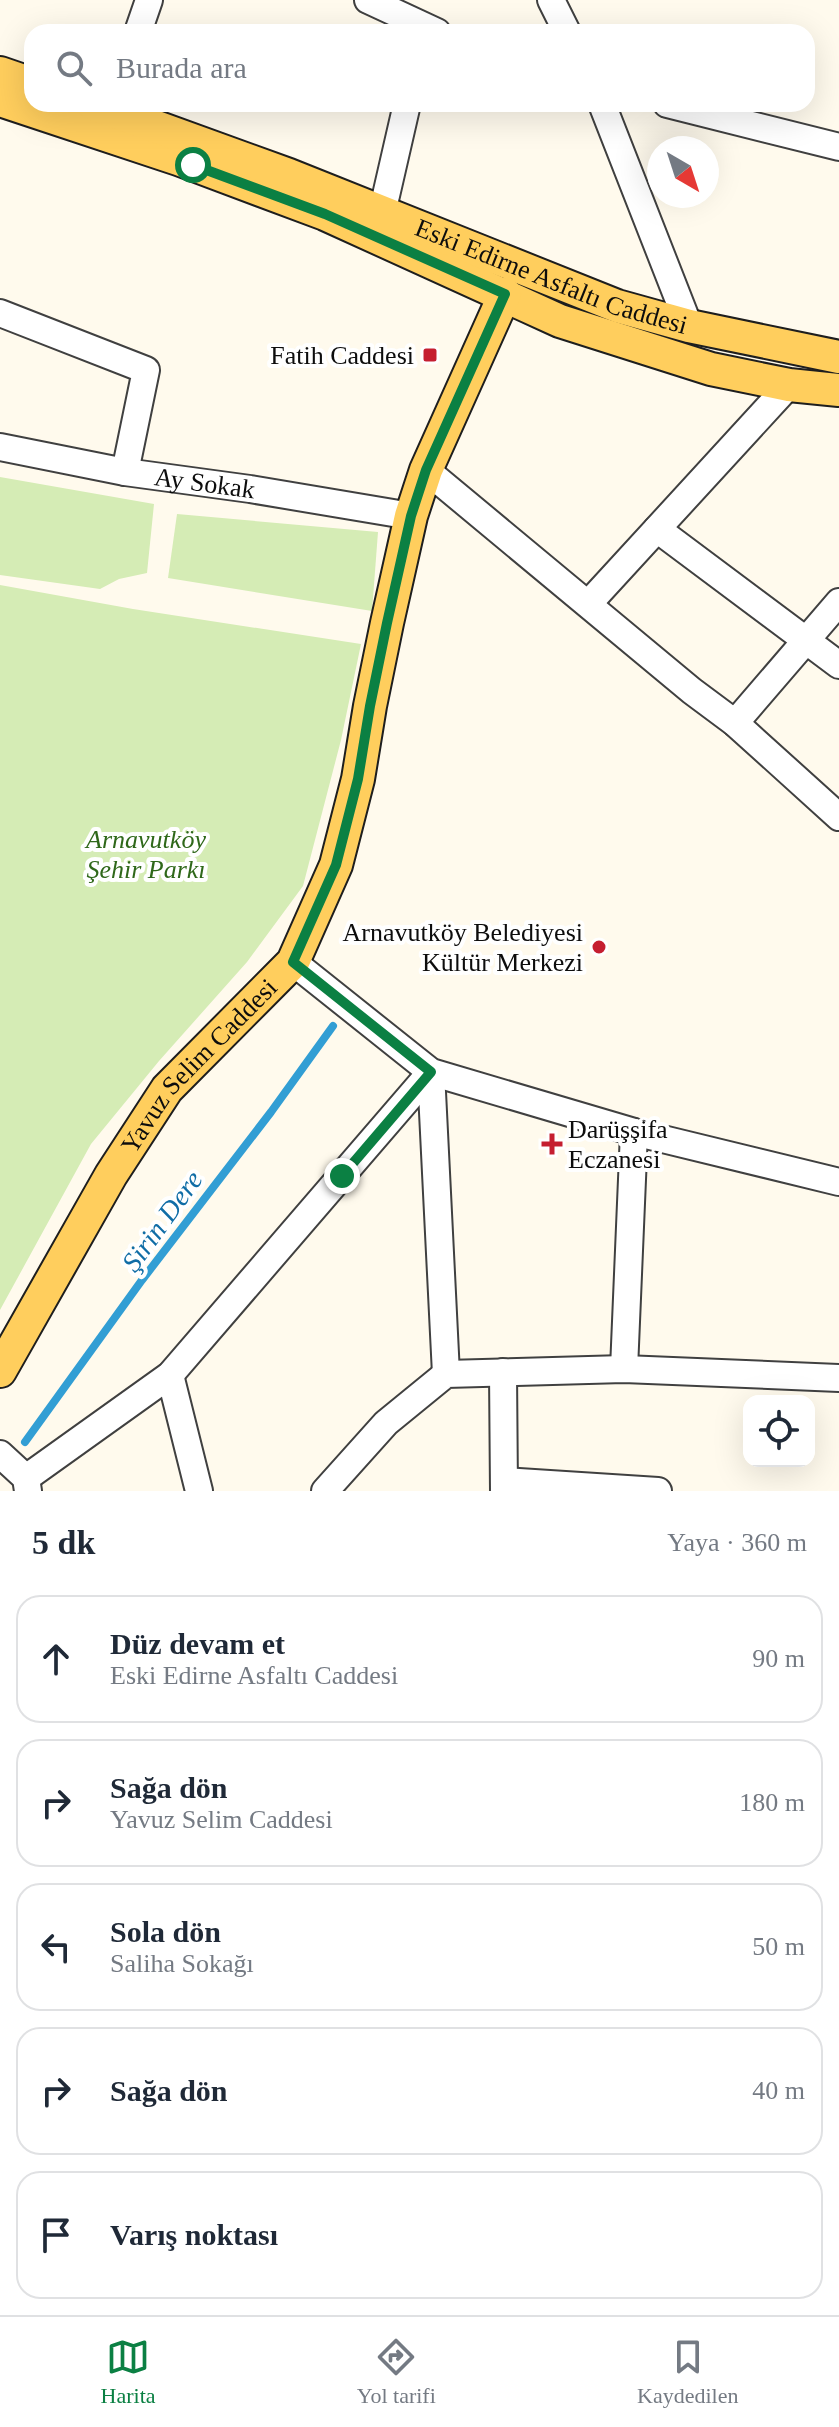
<!DOCTYPE html>
<html lang="tr">
<head>
<meta charset="utf-8">
<style>
	body { margin:0; font-family:"Times New Roman",serif; background:#f2f2f3; color:#1f2937 }
	.controls { position:absolute; right:24px; bottom:24px; display:grid; overflow:hidden; border-radius:16px; box-shadow:0 8px 32px #0002 }
	.controls button { width:72px; height:72px; display:grid; place-items:center; padding:0; border:0; border-bottom:2px solid #e0e1e3; background:#fff; color:#1f2937; font:40px sans-serif }
	.compass { position:absolute; left:647px; top:136px; width:72px; height:72px; border-radius:50%; background:#fff; box-shadow:0 8px 32px #0002; rotate:141deg }
	.stop { position:absolute; width:24px; height:24px; margin:-18px; border:6px solid #0b8043; border-radius:50%; background:#fff }
	.stop.end { background:#0b8043; border-color:#fff; box-shadow:0 2px 8px #0008 }
	.list { margin:0; padding:0; list-style:none }
	h2 { display:flex; justify-content:space-between; align-items:center; height:104px; margin:0; padding:0 32px; font-size:34px }
	h2 small { font-size:26px; font-weight:400; color:#747a83 }
	.list li { display:grid; grid-template-columns:52px 1fr auto; gap:24px; align-items:center; box-sizing:border-box; height:128px; margin:0 16px 16px; padding:0 16px; border:2px solid #e0e1e3; border-radius:24px }
	.list b { display:block; font-size:30px; white-space:nowrap }
	.list p { margin:0; font-size:26px; white-space:nowrap; color:#747a83 }
	.list em { font-size:26px; font-style:normal; color:#747a83 }
	.icon { flex:none; width:44px; height:44px; fill:none; stroke:currentColor; stroke-width:2; stroke-linecap:round; stroke-linejoin:round }
	.map { position:relative; flex:none; width:839px; height:1491px; overflow:hidden }
	.search { position:absolute; background:#fff; box-shadow:0 8px 32px #0002; left:24px; right:24px; top:24px; height:88px; display:flex; align-items:center; gap:20px; box-sizing:border-box; padding:0 28px; border-radius:24px; color:#747a83; font-size:30px }
	.sheet { height:824px; background:#fff }
	nav { display:flex; justify-content:space-around; align-items:center; box-sizing:border-box; height:112px; border-top:2px solid #e0e1e3; background:#fff; font-size:22px; color:#747a83 }
	nav a { display:grid; justify-items:center; gap:4px }
	nav .on { color:#0b8043 }
	.map>svg:first-child { display:block }
	.green { fill:#d5ecb5 }
	.lines { fill:none; stroke-linecap:round; stroke-linejoin:round }
	.stream { stroke:#329ed4; stroke-width:8 }
	.minor-casing { stroke:#404040; stroke-width:30 }
	.major-casing { stroke:#1e1e1e; stroke-width:36 }
	.minor { stroke:#fff; stroke-width:26 }
	.major { stroke:#ffce5d; stroke-width:32 }
	.route { stroke:#0b8043; stroke-width:10 }
	.poi-dot { fill:#c51e30; stroke:#fff; stroke-width:3 }
	.labels { text-anchor:middle; dominant-baseline:central; stroke-width:8; stroke-linejoin:round; paint-order:stroke }
	.street-label { font-size:26px; fill:#0d0d0d; stroke:#fff }
	.poi-label { font-size:26px; fill:#0d0d0d; stroke:#fff; text-anchor:end }
	.park-label { font-size:26px; font-style:italic; fill:#2f681a; stroke:#fff }
	.water-label { font-size:28px; font-style:italic; fill:#106da6; stroke:#fff }
</style>
</head>
<body>
<div class="map">
<svg width="839" height="1491" viewBox="0 0 839 1491">
	<rect width="100%" height="100%" fill="#fffaed"/>
	<g class="green">
		<path d="M 0,477 L 154,504 L 147,573 L 119,579 L 100,589 L 0,575 Z"/>
		<path d="M 177,514 L 378,532 L 372,611 L 168,578 Z"/>
		<path d="M 0,585 L 133,609 L 361,644 L 341,740 L 303,886 L 247,962 L 159,1061 L 91,1144 L 0,1310 Z"/>
	</g>
	<g class="lines">
		<path class="stream" d="M 25,1442 L 142,1280 L 271,1112 L 333,1026"/>
		<defs>
			<g id="minor">
				<path d="M 368,0 L 437,32"/>
				<path d="M 551,0 L 567,32"/>
				<path d="M 138,32 L 149,0"/>
				<path d="M 602,104 L 689,326"/>
				<path d="M 667,104 L 839,147"/>
				<path d="M 382,213 L 407,104"/>
				<path d="M 0,313 L 146,370 L 125,472"/>
				<path id="s1" d="M 0,447 L 125,472 L 250,489 L 411,516"/>
				<path d="M 426,470 L 692,691 L 735,723 L 839,817"/>
				<path d="M 657,529 L 839,665"/>
				<path d="M 589,603 L 789,385"/>
				<path d="M 735,723 L 839,602"/>
				<path d="M 293,962 L 431,1072 L 634,1132 L 839,1182"/>
				<path d="M 431,1072 L 446,1374"/>
				<path d="M 624,1369 L 634,1132"/>
				<path d="M 503,1372 L 504,1491"/>
				<path d="M 170,1375 L 199,1491"/>
				<path d="M 0,1454 L 26,1478 L 28,1491"/>
				<path d="M 26,1478 L 170,1375 L 431,1072"/>
				<path d="M 504,1481 L 658,1491"/>
				<path d="M 325,1491 L 386,1423 L 446,1374 L 624,1369 L 839,1378"/>
			</g>
			<g id="major">
				<path d="M 0,73 L 32,84"/>
				<path d="M 0,100 L 178,159 L 325,214 L 560,321 L 711,369 L 789,385 L 839,390"/>
				<path id="s2" d="M 93,104 L 289,175 L 617,306 L 689,326 L 839,357"/>
				<path id="s3" d="M 0,1371 L 111,1175 L 167,1089 L 293,962 L 336,865 L 358,779 L 370,706 L 387,623 L 411,516 L 426,470 L 505,294"/>
			</g>
		</defs>
		<use href="#minor" class="minor-casing"/>
		<use href="#major" class="major-casing"/>
		<use href="#minor" class="minor"/>
		<use href="#major" class="major"/>
	</g>
	<g class="lines">
		<path class="route" d="M 193,165 L 325,214 L 505,294 L 426,470 L 411,516 L 387,623 L 370,706 L 358,779 L 336,865 L 293,962 L 431,1072 L 342,1176"/>
	</g>
	<g class="poi-dot">
		<rect x="422" y="347" width="16" height="16" rx="4"/>
		<circle cx="599" cy="947" r="8"/>
		<path d="M548 1132h8v8h8v8h-8v8h-8v-8h-8v-8h8z"/>
	</g>
	<g class="labels">
		<g class="street-label">
			<text stroke="none"><textPath href="#s2" startOffset="490">Eski Edirne Asfaltı Caddesi</textPath></text>
			<text stroke="none"><textPath href="#s1" startOffset="208">Ay Sokak</textPath></text>
			<text stroke="none"><textPath href="#s3" startOffset="366">Yavuz Selim Caddesi</textPath></text>
		</g>
		<g class="poi-label">
			<text x="414" y="355">Fatih Caddesi</text>
			<text x="583" y="932">Arnavutköy Belediyesi<tspan x="583" dy="30">Kültür Merkezi</tspan></text>
			<text x="568" y="1129" text-anchor="start">Darüşşifa<tspan x="568" dy="30">Eczanesi</tspan></text>
		</g>
		<g class="park-label">
			<text x="146" y="839">Arnavutköy<tspan x="146" dy="30">Şehir Parkı</tspan></text>
		</g>
		<g class="water-label">
			<text transform="translate(162 1221) rotate(-54)">Şirin Dere</text>
		</g>
	</g>
</svg>
<div class="controls">
<button><svg class="icon" aria-label="locate" viewBox="0 0 24 24"><circle cx="12" cy="12" r="6"/><path d="M12 2v4M12 18v4M2 12h4M18 12h4"/></svg></button>
</div>
<svg class="compass" viewBox="-18 -18 36 36"><path d="M0-13l5 13h-10z" fill="#e53935"/><path d="M0 13l5-13h-10z" fill="#747a83"/></svg>
<div class="stop" style="left:193px;top:165px"></div>
<div class="stop end" style="left:342px;top:1176px"></div>
<div class="search"><svg class="icon" aria-label="search" viewBox="0 0 24 24"><circle cx="10" cy="10" r="6"/><path d="M15 15l6 6"/></svg>Burada ara</div>
</div>
<section class="sheet">
<h2>5 dk<small>Yaya · 360 m</small></h2>
<ul class="list">
<li><svg class="icon" aria-label="ahead" viewBox="0 0 24 24"><path d="M12 20V5M6 11l6-6 6 6"/></svg><div><b>Düz devam et</b><p>Eski Edirne Asfaltı Caddesi</p></div><em>90 m</em></li>
<li><svg class="icon" aria-label="right" viewBox="0 0 24 24"><path d="M7 20v-9h11M14 6l5 5-5 5"/></svg><div><b>Sağa dön</b><p>Yavuz Selim Caddesi</p></div><em>180 m</em></li>
<li><svg class="icon" aria-label="left" viewBox="0 0 24 24"><path d="M17 20v-9H6M10 6l-5 5 5 5"/></svg><div><b>Sola dön</b><p>Saliha Sokağı</p></div><em>50 m</em></li>
<li><svg class="icon" aria-label="right" viewBox="0 0 24 24"><path d="M7 20v-9h11M14 6l5 5-5 5"/></svg><div><b>Sağa dön</b></div><em>40 m</em></li>
<li><svg class="icon" aria-label="arrive" viewBox="0 0 24 24"><path d="M6 21V4h12l-3 4 3 4H6"/></svg><div><b>Varış noktası</b></div></li>
</ul>
</section>
<nav>
<a class="on"><svg class="icon" aria-label="map" viewBox="0 0 24 24"><path d="M3 6l6-2 6 2 6-2v14l-6 2-6-2-6 2zM9 4v14M15 6v14"/></svg>Harita</a>
<a><svg class="icon" aria-label="directions" viewBox="0 0 24 24"><path d="M12 3l9 9-9 9-9-9zM9 14v-3h6M13 9l2 2-2 2"/></svg>Yol tarifi</a>
<a><svg class="icon" aria-label="saved" viewBox="0 0 24 24"><path d="M7 4h10v16l-5-4-5 4z"/></svg>Kaydedilen</a>
</nav>
</body>
</html>
